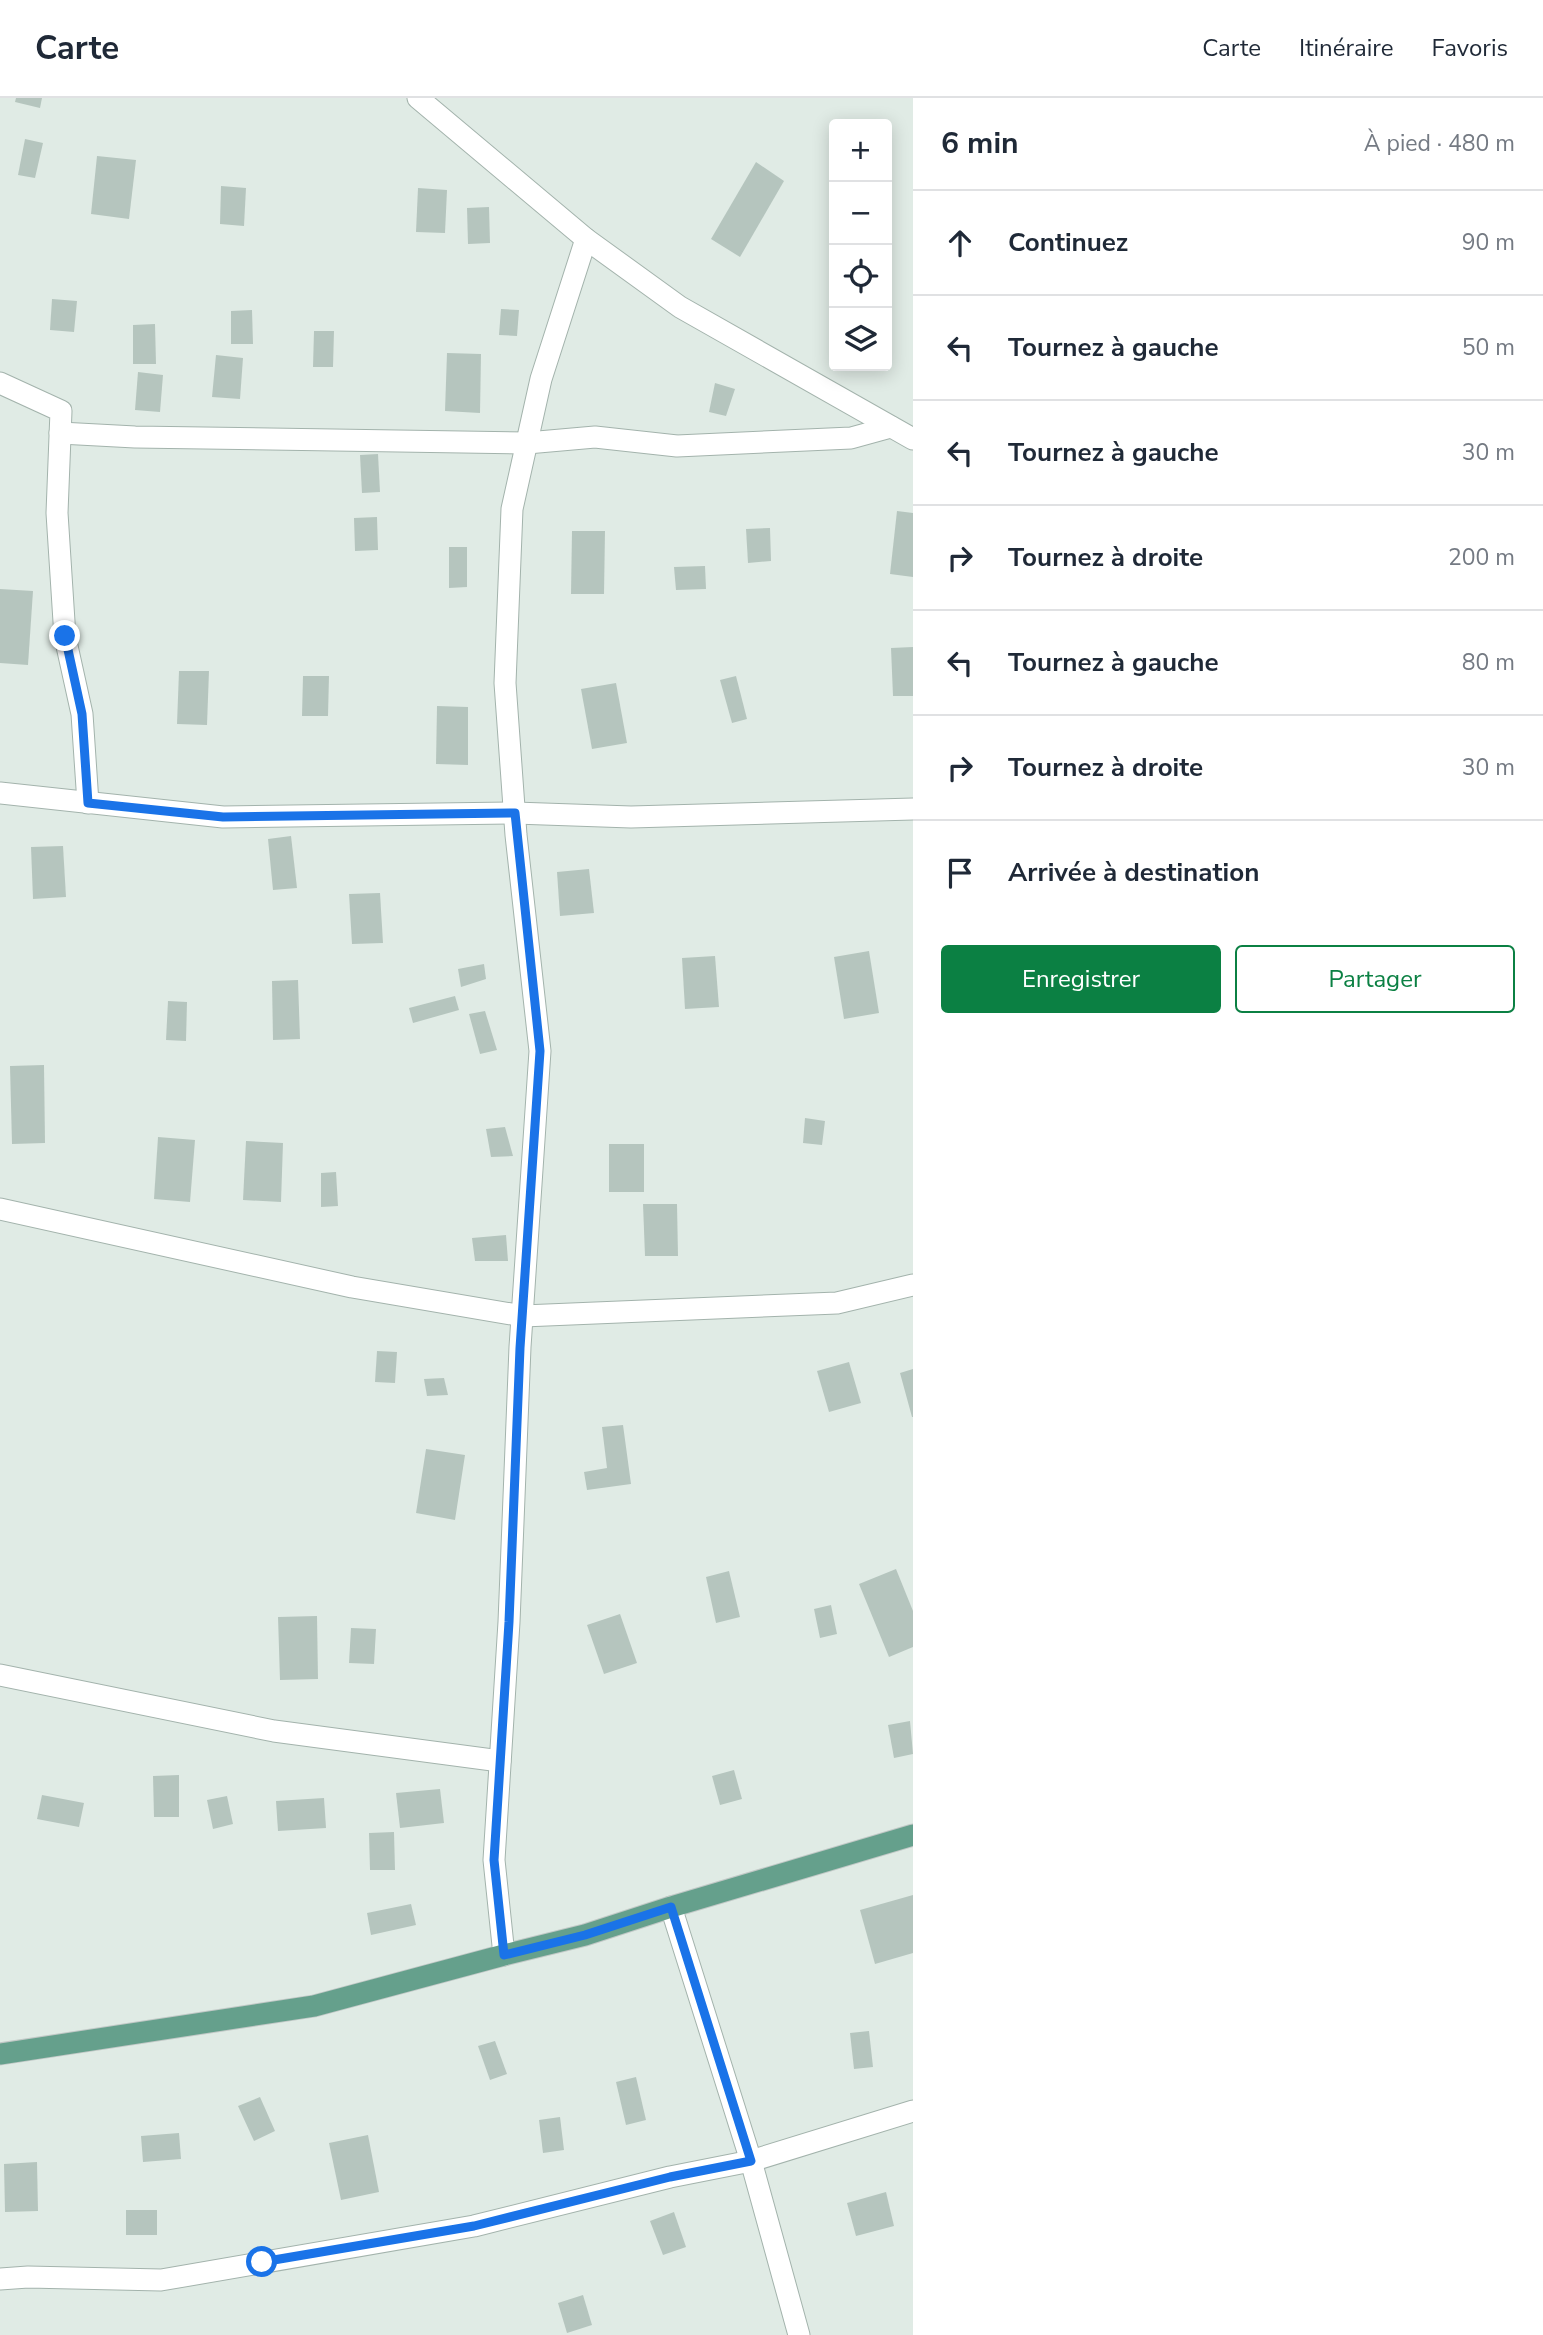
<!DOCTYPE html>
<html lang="fr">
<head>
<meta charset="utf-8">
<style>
	body { margin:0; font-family:"Nunito Sans",sans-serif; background:#f6f6f7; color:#1f2937 }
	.controls { position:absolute; right:21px; top:21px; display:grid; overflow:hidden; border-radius:7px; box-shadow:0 4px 18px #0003 }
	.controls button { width:63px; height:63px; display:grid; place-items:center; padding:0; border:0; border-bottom:2px solid #e0e1e3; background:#fff; color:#1f2937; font:35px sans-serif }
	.stop { position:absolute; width:21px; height:21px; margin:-16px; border:5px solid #1a73e8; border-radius:50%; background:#fff }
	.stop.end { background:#1a73e8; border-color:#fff; box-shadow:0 2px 7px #0008 }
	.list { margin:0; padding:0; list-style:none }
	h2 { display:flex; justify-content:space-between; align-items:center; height:91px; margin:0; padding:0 28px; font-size:30px }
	h2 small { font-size:23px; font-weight:400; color:#747a83 }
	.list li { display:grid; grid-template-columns:46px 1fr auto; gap:21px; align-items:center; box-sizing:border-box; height:105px; padding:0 28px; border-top:2px solid #e0e1e3 }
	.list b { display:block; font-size:26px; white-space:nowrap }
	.list em { font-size:23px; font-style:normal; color:#747a83 }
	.actions { display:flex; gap:14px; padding:21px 28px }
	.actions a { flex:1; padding:16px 0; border:2px solid #0b8043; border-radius:7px; text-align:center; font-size:24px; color:#0b8043 }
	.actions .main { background:#0b8043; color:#fff }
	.icon { flex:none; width:38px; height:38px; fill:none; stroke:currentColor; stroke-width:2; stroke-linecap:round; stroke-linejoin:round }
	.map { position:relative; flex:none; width:913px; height:2237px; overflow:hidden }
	header { display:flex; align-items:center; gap:42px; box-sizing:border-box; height:98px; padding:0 35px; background:#fff; border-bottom:2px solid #e0e1e3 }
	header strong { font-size:33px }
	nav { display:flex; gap:38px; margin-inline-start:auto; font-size:24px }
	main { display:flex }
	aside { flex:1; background:#fff }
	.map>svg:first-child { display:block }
	.building { fill:#b5c5be }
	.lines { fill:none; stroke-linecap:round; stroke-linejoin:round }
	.minor-casing { stroke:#a3b3ac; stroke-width:23 }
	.major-casing { stroke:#c1c8c6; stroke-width:23 }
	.minor { stroke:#fff; stroke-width:21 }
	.major { stroke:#65a08c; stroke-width:21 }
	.route { stroke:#1a73e8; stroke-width:9 }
</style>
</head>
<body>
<header>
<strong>Carte</strong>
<nav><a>Carte</a><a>Itinéraire</a><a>Favoris</a></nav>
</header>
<main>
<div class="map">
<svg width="913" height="2237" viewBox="0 0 913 2237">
	<rect width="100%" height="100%" fill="#e0ebe5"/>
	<g class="building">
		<path d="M 16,0 L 42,0 L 40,10 L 15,4 Z"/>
		<path d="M 25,41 L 43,45 L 35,80 L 18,77 Z"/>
		<path d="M 97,58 L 136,62 L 129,121 L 91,116 Z"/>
		<path d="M 756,64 L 784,83 L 740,159 L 711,141 Z"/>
		<path d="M 221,88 L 246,90 L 244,128 L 220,126 Z"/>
		<path d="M 418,90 L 447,92 L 445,135 L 416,134 Z"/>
		<path d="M 489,109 L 490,145 L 468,146 L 467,110 Z"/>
		<path d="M 52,201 L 77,203 L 74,234 L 50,232 Z"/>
		<path d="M 501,211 L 519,212 L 517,238 L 499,237 Z"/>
		<path d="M 252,212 L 253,246 L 231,246 L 231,213 Z"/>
		<path d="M 155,226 L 156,266 L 133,266 L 133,227 Z"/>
		<path d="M 314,233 L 334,233 L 333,269 L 313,269 Z"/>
		<path d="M 447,255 L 481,256 L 480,315 L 445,313 Z"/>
		<path d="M 216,257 L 243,260 L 240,301 L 212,299 Z"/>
		<path d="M 138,274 L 163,277 L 160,314 L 135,312 Z"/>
		<path d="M 715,285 L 735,291 L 726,318 L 709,314 Z"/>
		<path d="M 378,356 L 380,394 L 362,395 L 360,357 Z"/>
		<path d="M 897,413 L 913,415 L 913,479 L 890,476 Z"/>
		<path d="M 377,419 L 378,452 L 355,453 L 354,420 Z"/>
		<path d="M 770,430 L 771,463 L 748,465 L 746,431 Z"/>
		<path d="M 572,433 L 605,433 L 604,496 L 571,496 Z"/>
		<path d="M 449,449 L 467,449 L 467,489 L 449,490 Z"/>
		<path d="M 705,468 L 706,491 L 676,492 L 674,469 Z"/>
		<path d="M 0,491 L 33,493 L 28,567 L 0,565 Z"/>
		<path d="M 913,549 L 913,598 L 893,598 L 891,550 Z"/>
		<path d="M 179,573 L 209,573 L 207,627 L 177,626 Z"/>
		<path d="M 303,578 L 329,578 L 328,618 L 302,618 Z"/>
		<path d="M 736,578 L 747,621 L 732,625 L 720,582 Z"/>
		<path d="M 616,585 L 627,645 L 592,651 L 581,591 Z"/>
		<path d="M 437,608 L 468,609 L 468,667 L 436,666 Z"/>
		<path d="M 291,738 L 297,790 L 273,792 L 268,741 Z"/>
		<path d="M 63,748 L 66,799 L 33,801 L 31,749 Z"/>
		<path d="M 589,771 L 594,815 L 560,818 L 557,774 Z"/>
		<path d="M 380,795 L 383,845 L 352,846 L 349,796 Z"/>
		<path d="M 869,853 L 879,915 L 844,921 L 834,859 Z"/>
		<path d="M 715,858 L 719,909 L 685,911 L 682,860 Z"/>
		<path d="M 484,866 L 486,881 L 461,889 L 458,871 Z"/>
		<path d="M 298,882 L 300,941 L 273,942 L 272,883 Z"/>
		<path d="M 455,898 L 459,912 L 413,925 L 409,910 Z"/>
		<path d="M 168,903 L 187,904 L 186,943 L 166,942 Z"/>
		<path d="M 485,913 L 497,952 L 480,956 L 469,916 Z"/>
		<path d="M 44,967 L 45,1045 L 12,1046 L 10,968 Z"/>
		<path d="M 805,1020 L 825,1023 L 822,1047 L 803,1045 Z"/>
		<path d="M 505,1029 L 513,1058 L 491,1059 L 486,1031 Z"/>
		<path d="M 158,1039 L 195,1042 L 190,1104 L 154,1101 Z"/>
		<path d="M 246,1043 L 283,1045 L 281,1104 L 243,1102 Z"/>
		<rect x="609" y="1046" width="35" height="48"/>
		<path d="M 336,1074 L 338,1108 L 321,1109 L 321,1075 Z"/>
		<path d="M 643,1106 L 677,1106 L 678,1158 L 645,1158 Z"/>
		<path d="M 506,1137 L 508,1163 L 475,1163 L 472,1140 Z"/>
		<path d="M 377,1253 L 397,1254 L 395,1285 L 375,1284 Z"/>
		<path d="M 849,1264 L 861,1305 L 829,1314 L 817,1273 Z"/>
		<path d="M 913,1271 L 913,1319 L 912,1319 L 900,1275 Z"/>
		<path d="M 444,1280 L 448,1297 L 427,1298 L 424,1281 Z"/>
		<path d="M 623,1327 L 631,1386 L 587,1392 L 584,1374 L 607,1370 L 602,1329 Z"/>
		<path d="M 426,1351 L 465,1357 L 455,1422 L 416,1415 Z"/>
		<path d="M 896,1471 L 913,1513 L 913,1549 L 889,1559 L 859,1486 Z"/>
		<path d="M 729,1473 L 740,1519 L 716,1525 L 706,1479 Z"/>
		<path d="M 831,1507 L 837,1536 L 820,1540 L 814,1511 Z"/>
		<path d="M 620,1516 L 637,1565 L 604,1576 L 587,1527 Z"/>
		<path d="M 317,1518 L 318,1581 L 280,1582 L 278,1519 Z"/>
		<path d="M 351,1530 L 376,1531 L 374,1566 L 349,1565 Z"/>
		<path d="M 910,1623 L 913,1656 L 894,1660 L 888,1627 Z"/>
		<path d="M 734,1672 L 742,1701 L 720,1707 L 712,1678 Z"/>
		<path d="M 179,1677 L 179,1719 L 154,1719 L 153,1678 Z"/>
		<path d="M 440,1691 L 444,1725 L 400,1730 L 396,1695 Z"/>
		<path d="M 42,1697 L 84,1705 L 79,1729 L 37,1721 Z"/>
		<path d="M 227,1698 L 233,1726 L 213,1731 L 207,1702 Z"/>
		<path d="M 324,1700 L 326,1730 L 278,1733 L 276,1703 Z"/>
		<path d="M 394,1734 L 395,1772 L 370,1772 L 369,1735 Z"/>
		<path d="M 913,1797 L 913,1855 L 875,1866 L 860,1812 Z"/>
		<path d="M 411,1806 L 416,1827 L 371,1837 L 367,1815 Z"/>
		<path d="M 869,1933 L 873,1969 L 854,1971 L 850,1935 Z"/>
		<path d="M 495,1943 L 507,1976 L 490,1982 L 478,1948 Z"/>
		<path d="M 636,1979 L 646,2022 L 626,2027 L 616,1984 Z"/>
		<path d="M 260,1999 L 275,2033 L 254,2043 L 238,2008 Z"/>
		<path d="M 560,2019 L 564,2052 L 543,2055 L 539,2022 Z"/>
		<path d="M 179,2035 L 181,2061 L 143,2064 L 141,2038 Z"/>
		<path d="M 368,2037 L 379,2094 L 341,2102 L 329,2045 Z"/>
		<path d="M 37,2064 L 38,2113 L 5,2114 L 4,2066 Z"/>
		<path d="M 886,2094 L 894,2128 L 856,2138 L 847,2105 Z"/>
		<rect x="126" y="2112" width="31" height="25"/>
		<path d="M 674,2114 L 686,2149 L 663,2157 L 650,2123 Z"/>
		<path d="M 583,2197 L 592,2227 L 567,2235 L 558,2205 Z"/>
	</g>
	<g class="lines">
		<defs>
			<g id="minor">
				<path d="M 418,0 L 586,141 L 680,209 L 913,341"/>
				<path d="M 0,285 L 61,313 L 57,415 L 65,539 L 82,616 L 88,705"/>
				<path d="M 60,335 L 135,339 L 527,345 L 595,339 L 677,348 L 851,340 L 891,329"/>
				<path d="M 0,695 L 223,719 L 515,715 L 631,719 L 913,711"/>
				<path d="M 0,1111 L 352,1189 L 523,1218 L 837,1205 L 913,1187"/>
				<path d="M 0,1577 L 274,1633 L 500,1663"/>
				<path d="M 671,1809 L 751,2063 L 799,2237"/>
				<path d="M 504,1857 L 494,1762 L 509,1524 L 520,1249 L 540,953 L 516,737 L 505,585 L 512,411 L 541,281 L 586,141"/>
				<path d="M 0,2181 L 28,2179 L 161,2182 L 474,2128 L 670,2079 L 751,2063 L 913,2013"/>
			</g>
			<path id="major" d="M 0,1956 L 314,1908 L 504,1857 L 585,1837 L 671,1809 L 913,1737"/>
		</defs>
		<use href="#minor" class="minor-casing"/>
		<use href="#major" class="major-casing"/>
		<use href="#minor" class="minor"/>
		<use href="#major" class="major"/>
	</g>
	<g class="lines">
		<path class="route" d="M 65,538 L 82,616 L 88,705 L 223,719 L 515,715 L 540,953 L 520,1250 L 509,1524 L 494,1762 L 504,1857 L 585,1837 L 671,1809 L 751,2063 L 670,2079 L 474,2128 L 262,2164"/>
	</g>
</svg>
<div class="controls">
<button>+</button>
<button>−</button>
<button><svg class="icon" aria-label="locate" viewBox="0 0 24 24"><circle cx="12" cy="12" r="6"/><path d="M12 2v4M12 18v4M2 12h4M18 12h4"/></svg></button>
<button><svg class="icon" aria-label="layers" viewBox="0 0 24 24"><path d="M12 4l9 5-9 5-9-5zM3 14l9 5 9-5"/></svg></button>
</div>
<div class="stop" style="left:262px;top:2164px"></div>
<div class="stop end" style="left:65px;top:538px"></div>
</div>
<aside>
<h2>6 min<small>À pied · 480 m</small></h2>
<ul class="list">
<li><svg class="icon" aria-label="ahead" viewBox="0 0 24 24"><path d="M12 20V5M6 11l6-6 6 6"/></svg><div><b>Continuez</b></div><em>90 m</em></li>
<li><svg class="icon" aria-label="left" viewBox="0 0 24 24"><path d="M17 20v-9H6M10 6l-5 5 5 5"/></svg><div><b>Tournez à gauche</b></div><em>50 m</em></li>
<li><svg class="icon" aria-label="left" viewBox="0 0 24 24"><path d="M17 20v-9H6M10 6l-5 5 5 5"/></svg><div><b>Tournez à gauche</b></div><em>30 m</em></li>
<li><svg class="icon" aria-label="right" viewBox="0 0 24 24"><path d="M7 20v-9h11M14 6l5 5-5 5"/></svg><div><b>Tournez à droite</b></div><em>200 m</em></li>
<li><svg class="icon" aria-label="left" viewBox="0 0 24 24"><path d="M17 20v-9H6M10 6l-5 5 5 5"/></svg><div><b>Tournez à gauche</b></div><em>80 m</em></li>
<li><svg class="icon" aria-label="right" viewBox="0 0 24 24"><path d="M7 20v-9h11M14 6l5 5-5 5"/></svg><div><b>Tournez à droite</b></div><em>30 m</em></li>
<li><svg class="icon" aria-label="arrive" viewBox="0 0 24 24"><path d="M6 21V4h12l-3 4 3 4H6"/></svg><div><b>Arrivée à destination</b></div></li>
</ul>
<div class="actions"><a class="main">Enregistrer</a><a>Partager</a></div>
</aside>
</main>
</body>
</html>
